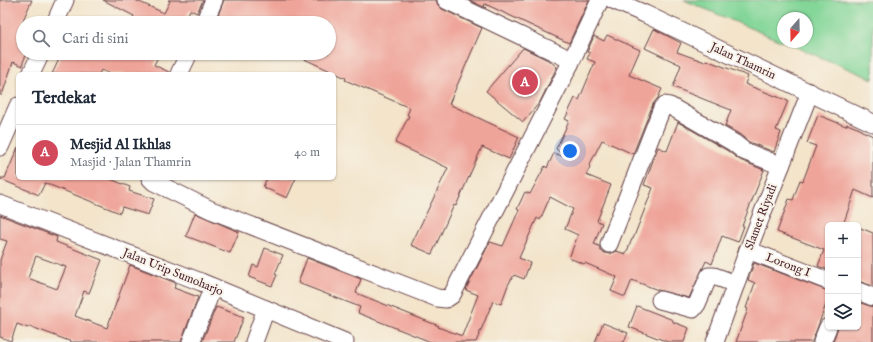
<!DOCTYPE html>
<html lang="id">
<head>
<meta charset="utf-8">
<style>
	body { margin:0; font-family:"IM FELL English",serif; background:#f6f6f7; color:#1f2937 }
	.controls { position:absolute; right:12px; bottom:12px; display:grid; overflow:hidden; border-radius:6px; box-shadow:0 1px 3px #0004 }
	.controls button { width:36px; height:36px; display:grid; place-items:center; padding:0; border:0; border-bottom:1px solid #e0e1e3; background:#fff; color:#1f2937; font:20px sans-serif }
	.compass { position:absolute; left:777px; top:12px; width:36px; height:36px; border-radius:50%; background:#fff; box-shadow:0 1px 3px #0004; rotate:200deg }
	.you { position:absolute; left:570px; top:151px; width:14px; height:14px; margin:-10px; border:3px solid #fff; border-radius:50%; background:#1a73e8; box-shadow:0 0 0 6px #1a73e833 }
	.badge { display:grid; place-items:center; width:26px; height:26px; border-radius:50%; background:#d1495b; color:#fff; font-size:13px; font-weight:700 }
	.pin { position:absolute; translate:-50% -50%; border:2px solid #fff; box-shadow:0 1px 4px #0006 }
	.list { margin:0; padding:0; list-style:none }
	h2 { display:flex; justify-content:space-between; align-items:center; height:52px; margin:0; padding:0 16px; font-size:17px }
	h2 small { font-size:13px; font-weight:400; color:#747a83 }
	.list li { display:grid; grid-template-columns:26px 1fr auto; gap:12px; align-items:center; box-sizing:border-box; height:56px; padding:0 16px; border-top:1px solid #e0e1e3 }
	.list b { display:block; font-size:15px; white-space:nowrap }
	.list p { margin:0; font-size:13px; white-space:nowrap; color:#747a83 }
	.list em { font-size:13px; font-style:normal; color:#747a83 }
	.icon { flex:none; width:22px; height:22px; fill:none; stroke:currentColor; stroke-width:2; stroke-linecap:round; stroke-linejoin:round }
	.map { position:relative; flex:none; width:873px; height:342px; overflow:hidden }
	.search { position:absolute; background:#fff; box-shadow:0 1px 3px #0004; left:16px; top:16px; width:320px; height:44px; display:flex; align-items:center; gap:10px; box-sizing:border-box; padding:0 14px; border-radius:22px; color:#747a83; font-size:15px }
	.panel { position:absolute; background:#fff; box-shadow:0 1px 3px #0004; left:16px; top:72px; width:320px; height:108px; border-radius:6px }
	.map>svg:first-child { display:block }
	.green { fill:#83d698; stroke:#667a62 }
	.building { fill:#efa49a; fill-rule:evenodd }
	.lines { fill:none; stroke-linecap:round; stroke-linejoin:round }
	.minor-casing { stroke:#633d43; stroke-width:19 }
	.minor { stroke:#fff; stroke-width:17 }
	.labels { text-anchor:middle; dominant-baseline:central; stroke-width:4; stroke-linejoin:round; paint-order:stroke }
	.street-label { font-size:12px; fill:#4a1f2b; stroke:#f7f3e8 }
</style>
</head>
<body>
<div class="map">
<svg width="873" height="342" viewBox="0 0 873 342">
	<rect width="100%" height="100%" fill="#f7f3e8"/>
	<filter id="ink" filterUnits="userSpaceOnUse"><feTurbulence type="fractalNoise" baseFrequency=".025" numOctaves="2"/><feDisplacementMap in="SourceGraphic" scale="8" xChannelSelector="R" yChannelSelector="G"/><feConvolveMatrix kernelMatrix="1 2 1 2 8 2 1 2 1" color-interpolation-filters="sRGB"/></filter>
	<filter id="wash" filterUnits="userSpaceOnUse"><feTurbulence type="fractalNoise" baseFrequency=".012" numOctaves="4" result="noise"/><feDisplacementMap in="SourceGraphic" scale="16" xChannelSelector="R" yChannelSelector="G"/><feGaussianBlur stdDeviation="0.9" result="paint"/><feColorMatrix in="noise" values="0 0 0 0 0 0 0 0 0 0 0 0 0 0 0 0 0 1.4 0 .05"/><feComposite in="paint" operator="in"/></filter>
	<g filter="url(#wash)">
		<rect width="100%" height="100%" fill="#f3e4ca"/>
		<path class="green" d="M 684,0 L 873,0 L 873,79 L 784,42 L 807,42 L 807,18 L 783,18 L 783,42 Z"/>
		<g id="blocks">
			<g class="building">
				<path d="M 0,0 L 32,0 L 23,20 L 23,34 L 18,45 L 23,48 L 23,53 L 27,53 L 23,62 L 23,66 L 13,62 L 2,95 L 0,95 Z"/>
				<path d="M 103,0 L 135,0 L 164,13 L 170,1 L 168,0 L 203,0 L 197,13 L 190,10 L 184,22 L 186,23 L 131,23 L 134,16 Z"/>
				<path d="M 224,0 L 436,0 L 438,5 L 442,9 L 482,28 L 449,104 L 519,137 L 509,159 L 482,147 L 456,206 L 454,205 L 432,254 L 411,245 L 448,168 L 395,143 L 409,116 L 407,115 L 410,108 L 345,80 L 346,78 L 291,53 L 329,53 L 329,23 L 215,23 Z"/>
				<path d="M 469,0 L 589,0 L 569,43 L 485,4 L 484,6 L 486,8 Z"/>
				<path d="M 654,29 L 681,43 L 677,52 L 705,62 L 706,60 L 748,76 L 745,84 L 788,101 L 776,130 L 781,132 L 774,152 L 749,142 L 739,134 L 725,126 L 731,110 L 673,87 L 681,65 L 645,48 Z"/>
				<path d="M 607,35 L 640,50 L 629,75 L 662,89 L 658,98 L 653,104 L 633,154 L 602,140 L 589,166 L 590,167 L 586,175 L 611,185 L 597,221 L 602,223 L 594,244 L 599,246 L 601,251 L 605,253 L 610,254 L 616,251 L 626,254 L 632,239 L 633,239 L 653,188 L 644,185 L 658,147 L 667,151 L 678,122 L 728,151 L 740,160 L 764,170 L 742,226 L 744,226 L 738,242 L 722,236 L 712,264 L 706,261 L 689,298 L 658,290 L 632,280 L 625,297 L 611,291 L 617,277 L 585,263 L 584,264 L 569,258 L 578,235 L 565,229 L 573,209 L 550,197 L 540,220 L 537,218 L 519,258 L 530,263 L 524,279 L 514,275 L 508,285 L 501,304 L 493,301 L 476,342 L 431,342 L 358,313 L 360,307 L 298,283 L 307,258 L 361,279 L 356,293 L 439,326 L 438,327 L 462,336 L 478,295 L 466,290 L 467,287 L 490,242 L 503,246 L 519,210 L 517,209 L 525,192 L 530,194 L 545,166 L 547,168 L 554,153 L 562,156 L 563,155 L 556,149 L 569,121 L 565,119 L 575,98 L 579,100 L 595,62 L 587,59 L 590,53 L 587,52 L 594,36 L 604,41 Z"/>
				<path d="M 523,48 L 550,61 L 557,67 L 540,102 L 523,122 L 486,91 Z"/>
				<path d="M 62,53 L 160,53 L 154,65 L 169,72 L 169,74 L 111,74 L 101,70 L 99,74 L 52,74 Z"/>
				<path d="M 818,115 L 846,126 L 847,124 L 860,129 L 860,130 L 873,136 L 873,198 L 855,190 L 843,225 L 828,225 L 828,270 L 818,266 L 824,250 L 777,232 L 789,199 L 793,200 L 800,180 L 803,181 L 816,146 L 807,143 Z"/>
				<path d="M 18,147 L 18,178 L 108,178 L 130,187 L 129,191 L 154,199 L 148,215 L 122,207 L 120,213 L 45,183 L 39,195 L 0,179 L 0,178 L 5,178 Z"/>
				<path d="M 267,178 L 296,178 L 287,198 L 263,187 Z"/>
				<path d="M 195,213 L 239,232 L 230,253 L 186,236 Z"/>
				<path d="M 0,215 L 57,237 L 56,242 L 102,260 L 89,293 L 84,291 L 75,316 L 107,328 L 130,265 L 176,283 L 174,288 L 198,297 L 181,342 L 72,342 L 29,326 L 28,328 L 17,324 L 11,341 L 0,337 L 0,260 L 7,241 L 0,239 ZM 36,256 L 66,267 L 57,289 L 28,278 Z"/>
				<path d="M 858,227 L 873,233 L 873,286 L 858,281 Z"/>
				<path d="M 265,248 L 283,255 L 275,274 L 277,275 L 272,286 L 249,277 L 253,265 L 258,267 Z"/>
				<path d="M 754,263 L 828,291 L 828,299 L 812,342 L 736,342 L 748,309 L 746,308 L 755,283 L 748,280 Z"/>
				<path d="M 858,302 L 873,307 L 873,342 L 833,342 L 838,327 L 858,327 Z"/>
				<path d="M 637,306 L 673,320 L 673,322 L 689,328 L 684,342 L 668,342 L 629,327 Z"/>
				<path d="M 216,307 L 244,317 L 234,342 L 202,342 Z"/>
				<path d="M 603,323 L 628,333 L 624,342 L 595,342 Z"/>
			</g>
		</g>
	</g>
	<g filter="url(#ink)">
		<use href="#blocks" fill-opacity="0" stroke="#633d43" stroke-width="1"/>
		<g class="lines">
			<defs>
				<g id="minor">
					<path d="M 613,0 L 645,14 L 873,123"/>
					<path d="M 55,23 L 65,0"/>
					<path d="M 204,23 L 214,0"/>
					<path d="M 570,64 L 600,0"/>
					<path d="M 31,74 L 41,53"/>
					<path d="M 179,74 L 189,53"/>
					<path d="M 0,147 L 18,106"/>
					<path d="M 150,178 L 154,182 L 211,210 L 437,298 L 446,299 L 452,295 L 570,64 L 569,59 L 446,0"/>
					<path d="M 0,204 L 201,282 L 345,342"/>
					<path d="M 609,244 L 662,108 L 665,105 L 670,106 L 734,143 L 744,151 L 781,166"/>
					<path d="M 748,250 L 828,281"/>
					<path d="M 858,291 L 873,297"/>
					<path d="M 660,300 L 693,309 L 697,304 L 709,276 L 714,276 L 736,284"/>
					<path d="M 191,342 L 213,287"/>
					<path d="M 254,342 L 266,309"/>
					<path d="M 715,342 L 748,250 L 810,92"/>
					<path d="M 822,342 L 828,327"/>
				</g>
			</defs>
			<use href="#minor" class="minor-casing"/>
			<use href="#minor" class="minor"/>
		</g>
	</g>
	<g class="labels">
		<g class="street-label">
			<text transform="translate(743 61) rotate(25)">Jalan Thamrin</text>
			<text transform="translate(761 217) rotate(-69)">Slamet Riyadi</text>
			<text transform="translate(788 265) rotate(21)">Lorong I</text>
			<text transform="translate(173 272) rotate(22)">Jalan Urip Sumoharjo</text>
		</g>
	</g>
</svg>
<div class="controls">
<button>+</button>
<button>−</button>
<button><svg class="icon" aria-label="layers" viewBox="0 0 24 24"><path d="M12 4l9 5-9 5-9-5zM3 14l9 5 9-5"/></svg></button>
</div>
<svg class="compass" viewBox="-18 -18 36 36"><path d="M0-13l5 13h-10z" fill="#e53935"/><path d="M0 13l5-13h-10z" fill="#747a83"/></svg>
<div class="you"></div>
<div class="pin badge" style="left:525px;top:82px">A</div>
<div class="search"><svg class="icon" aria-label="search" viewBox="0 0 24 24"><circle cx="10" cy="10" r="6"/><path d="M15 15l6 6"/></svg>Cari di sini</div>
<section class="panel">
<h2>Terdekat<small></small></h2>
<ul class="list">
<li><span class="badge">A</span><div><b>Mesjid Al Ikhlas</b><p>Masjid · Jalan Thamrin</p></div><em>40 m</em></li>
</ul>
</section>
</div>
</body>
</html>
